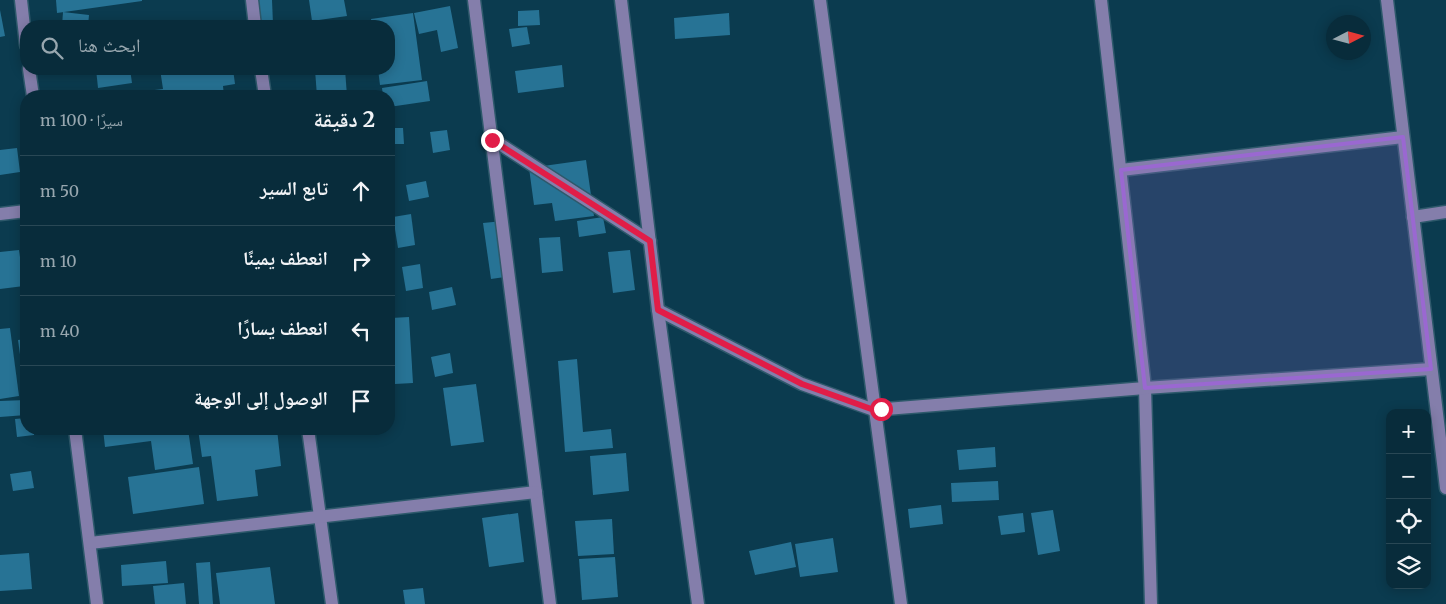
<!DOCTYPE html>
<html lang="ar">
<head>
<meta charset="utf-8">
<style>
	body { margin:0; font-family:Merriweather,"Noto Naskh Arabic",serif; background:#163846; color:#f1f3f6; direction:rtl }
	.controls { position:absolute; right:15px; bottom:15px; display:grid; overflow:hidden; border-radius:10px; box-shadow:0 2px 12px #0003 }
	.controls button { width:45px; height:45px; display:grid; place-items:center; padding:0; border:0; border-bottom:1px solid #294855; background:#082c3b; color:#f1f3f6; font:25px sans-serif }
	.compass { position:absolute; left:1326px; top:15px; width:45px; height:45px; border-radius:50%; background:#082c3b; box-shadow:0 2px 12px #0003; rotate:84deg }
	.stop { position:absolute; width:15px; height:15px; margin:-11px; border:4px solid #e11d48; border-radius:50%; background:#fff }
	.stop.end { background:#e11d48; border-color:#fff; box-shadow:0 1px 5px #0008 }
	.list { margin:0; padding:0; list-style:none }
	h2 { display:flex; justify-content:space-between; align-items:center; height:65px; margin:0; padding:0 20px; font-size:21px }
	h2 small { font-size:16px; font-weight:400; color:#98a7af }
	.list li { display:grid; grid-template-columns:32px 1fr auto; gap:15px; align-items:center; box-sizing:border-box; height:70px; padding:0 20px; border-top:1px solid #294855 }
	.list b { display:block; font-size:19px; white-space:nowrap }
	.list em { font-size:16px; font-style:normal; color:#98a7af }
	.icon { flex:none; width:28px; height:28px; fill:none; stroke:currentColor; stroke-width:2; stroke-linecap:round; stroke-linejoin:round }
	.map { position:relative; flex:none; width:1446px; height:604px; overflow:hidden; direction:ltr }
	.search { position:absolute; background:#082c3b; box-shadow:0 2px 12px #0003; left:20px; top:20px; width:375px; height:55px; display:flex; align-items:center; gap:12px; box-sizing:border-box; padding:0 18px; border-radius:20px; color:#98a7af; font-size:19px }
	.panel { position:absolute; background:#082c3b; box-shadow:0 2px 12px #0003; left:20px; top:90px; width:375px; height:345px; border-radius:20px; direction:rtl }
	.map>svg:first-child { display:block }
	.building { fill:#277395 }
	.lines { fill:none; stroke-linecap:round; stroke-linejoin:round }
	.minor-casing { stroke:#2e596b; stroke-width:15 }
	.minor { stroke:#847eab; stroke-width:12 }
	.route { stroke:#e11d48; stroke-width:6 }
	.marked { fill:#9a68d1; fill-opacity:0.2; stroke:#9a68d1; stroke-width:4; stroke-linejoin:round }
</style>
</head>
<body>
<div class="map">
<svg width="1446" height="604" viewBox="0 0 1446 604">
	<rect width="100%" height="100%" fill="#0b3b4f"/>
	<g class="building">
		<path d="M 56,0 L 142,0 L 142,1 L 57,13 Z"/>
		<path d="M 254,0 L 272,0 L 273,24 L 256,25 Z"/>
		<path d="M 309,0 L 344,0 L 347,16 L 312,21 Z"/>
		<path d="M 450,6 L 458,48 L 441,52 L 437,30 L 419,34 L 414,13 Z"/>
		<path d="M 0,10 L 5,36 L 0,37 Z"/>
		<path d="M 539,10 L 540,25 L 518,26 L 518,11 Z"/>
		<path d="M 63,12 L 89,15 L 88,26 L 62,26 Z"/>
		<path d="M 413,13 L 422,80 L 380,85 L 378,69 L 389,69 L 389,26 L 372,26 L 371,19 Z"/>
		<path d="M 729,13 L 730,35 L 675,39 L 674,18 Z"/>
		<path d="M 527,27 L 530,44 L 512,47 L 509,29 Z"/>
		<path d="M 562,65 L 564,87 L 518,93 L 515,71 Z"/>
		<path d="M 96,69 L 130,69 L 132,83 L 98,88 Z"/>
		<path d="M 160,69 L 233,69 L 235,84 L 223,86 L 224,96 L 146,96 L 146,91 L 163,89 Z"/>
		<path d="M 345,69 L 347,96 L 317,96 L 315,70 Z"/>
		<path d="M 427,81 L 430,101 L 389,107 L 389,96 L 383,96 L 382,88 Z"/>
		<path d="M 389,128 L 403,128 L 404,144 L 389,144 Z"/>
		<path d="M 447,130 L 450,150 L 433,153 L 430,132 Z"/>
		<path d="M 17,148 L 20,172 L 0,175 L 0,150 Z"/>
		<path d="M 586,160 L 594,216 L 555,221 L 552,203 L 534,205 L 529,168 Z"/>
		<path d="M 426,181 L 429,197 L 409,201 L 406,185 Z"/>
		<path d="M 411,214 L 415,245 L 398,248 L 393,217 Z"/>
		<path d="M 603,217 L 606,233 L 579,237 L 577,221 Z"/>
		<path d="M 503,221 L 511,276 L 491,279 L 483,223 Z"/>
		<path d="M 560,237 L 563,271 L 542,273 L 539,238 Z"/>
		<path d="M 19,250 L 24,286 L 0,289 L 0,252 Z"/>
		<path d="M 630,250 L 635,290 L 613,293 L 608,252 Z"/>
		<path d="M 420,264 L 423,288 L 406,291 L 402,267 Z"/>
		<path d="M 452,287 L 456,305 L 432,310 L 429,292 Z"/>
		<path d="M 409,317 L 413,383 L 395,384 L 391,318 Z"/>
		<path d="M 10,328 L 19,396 L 0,399 L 0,329 Z"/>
		<path d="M 26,339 L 26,391 L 25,391 L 18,340 Z"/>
		<path d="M 450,353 L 453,373 L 435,377 L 431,357 Z"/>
		<path d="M 577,359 L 583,432 L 611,429 L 613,448 L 565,452 L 558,361 Z"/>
		<path d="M 476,384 L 484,442 L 451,446 L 443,388 Z"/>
		<path d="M 26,400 L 26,415 L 0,417 L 0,401 Z"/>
		<path d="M 26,418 L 26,429 L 34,429 L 34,435 L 17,437 L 15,419 Z"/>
		<path d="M 103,429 L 188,429 L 193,464 L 155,470 L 151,441 L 105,447 Z"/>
		<path d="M 198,429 L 277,429 L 281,466 L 255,470 L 258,496 L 217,501 L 211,456 L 202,457 Z"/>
		<path d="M 995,447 L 996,467 L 959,470 L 957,450 Z"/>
		<path d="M 626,453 L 629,491 L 593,495 L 590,456 Z"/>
		<path d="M 199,467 L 204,504 L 133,514 L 128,477 Z"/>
		<path d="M 31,471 L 34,488 L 13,491 L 10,474 Z"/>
		<path d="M 998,481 L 999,500 L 952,502 L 951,483 Z"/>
		<path d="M 941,505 L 943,524 L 910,528 L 908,509 Z"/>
		<path d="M 1053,510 L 1060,551 L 1038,555 L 1031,513 Z"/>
		<path d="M 518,513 L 524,562 L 489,567 L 482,518 Z"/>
		<path d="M 1023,513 L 1025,532 L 1001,535 L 998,516 Z"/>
		<path d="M 612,519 L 614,554 L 578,556 L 575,521 Z"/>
		<path d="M 833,538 L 838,572 L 800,577 L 795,544 Z"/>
		<path d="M 791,542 L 796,567 L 755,575 L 749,551 Z"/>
		<path d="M 29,553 L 32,589 L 0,591 L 0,555 Z"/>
		<path d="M 615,557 L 618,597 L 582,600 L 579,559 Z"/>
		<path d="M 166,561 L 168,583 L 122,586 L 121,565 Z"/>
		<path d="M 210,562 L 213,604 L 199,604 L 196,563 Z"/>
		<path d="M 270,567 L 275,604 L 220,604 L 216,573 Z"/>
		<path d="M 184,583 L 186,604 L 155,604 L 153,586 Z"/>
		<path d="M 423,588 L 425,604 L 405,604 L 403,590 Z"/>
	</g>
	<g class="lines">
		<defs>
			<g id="minor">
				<path d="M 21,0 L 26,45"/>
				<path d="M 252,0 L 255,26"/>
				<path d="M 474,0 L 550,604"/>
				<path d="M 621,0 L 658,310 L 698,604"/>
				<path d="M 820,0 L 901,604"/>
				<path d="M 1101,0 L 1145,388 L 1151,604"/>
				<path d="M 1387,0 L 1446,488"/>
				<path d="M 29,69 L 33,96"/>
				<path d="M 261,69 L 265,96"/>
				<path d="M 492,139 L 650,241"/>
				<path d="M 1121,170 L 1403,137"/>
				<path d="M 0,214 L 26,211"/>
				<path d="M 1413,217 L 1446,212"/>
				<path d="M 658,310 L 802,384 L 874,410 L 1145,388 L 1431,369"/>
				<path d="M 75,429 L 97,604"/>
				<path d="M 308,429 L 332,604"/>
				<path d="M 90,543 L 536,492"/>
			</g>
		</defs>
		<use href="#minor" class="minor-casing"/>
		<use href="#minor" class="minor"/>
	</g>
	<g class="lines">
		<path class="route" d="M 492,140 L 650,241 L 658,310 L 802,384 L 874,410 L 881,409"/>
	</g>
	<path class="marked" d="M 1403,137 L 1431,369 L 1145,388 L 1121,170 Z"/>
</svg>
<div class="controls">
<button>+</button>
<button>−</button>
<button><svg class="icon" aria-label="locate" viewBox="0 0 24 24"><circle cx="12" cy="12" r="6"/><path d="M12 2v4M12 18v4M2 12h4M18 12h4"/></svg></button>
<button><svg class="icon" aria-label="layers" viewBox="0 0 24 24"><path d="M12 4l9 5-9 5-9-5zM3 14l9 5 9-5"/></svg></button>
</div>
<svg class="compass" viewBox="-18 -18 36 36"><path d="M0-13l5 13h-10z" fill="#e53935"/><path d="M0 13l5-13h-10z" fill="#98a7af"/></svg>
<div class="stop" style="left:881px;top:409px"></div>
<div class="stop end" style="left:492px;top:140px"></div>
<div class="search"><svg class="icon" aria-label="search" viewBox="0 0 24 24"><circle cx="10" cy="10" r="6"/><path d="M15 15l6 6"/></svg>ابحث هنا</div>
<section class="panel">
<h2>2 دقيقة<small>سيرًا · 100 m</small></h2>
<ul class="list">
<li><svg class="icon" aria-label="ahead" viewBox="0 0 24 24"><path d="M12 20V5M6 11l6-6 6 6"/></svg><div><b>تابع السير</b></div><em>50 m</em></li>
<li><svg class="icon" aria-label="right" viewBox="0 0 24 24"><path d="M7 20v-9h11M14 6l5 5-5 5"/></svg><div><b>انعطف يمينًا</b></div><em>10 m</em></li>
<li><svg class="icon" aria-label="left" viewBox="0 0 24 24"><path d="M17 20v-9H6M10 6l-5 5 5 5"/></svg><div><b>انعطف يسارًا</b></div><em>40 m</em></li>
<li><svg class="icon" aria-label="arrive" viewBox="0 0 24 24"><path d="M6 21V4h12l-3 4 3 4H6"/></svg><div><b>الوصول إلى الوجهة</b></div></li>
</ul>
</section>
</div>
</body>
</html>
